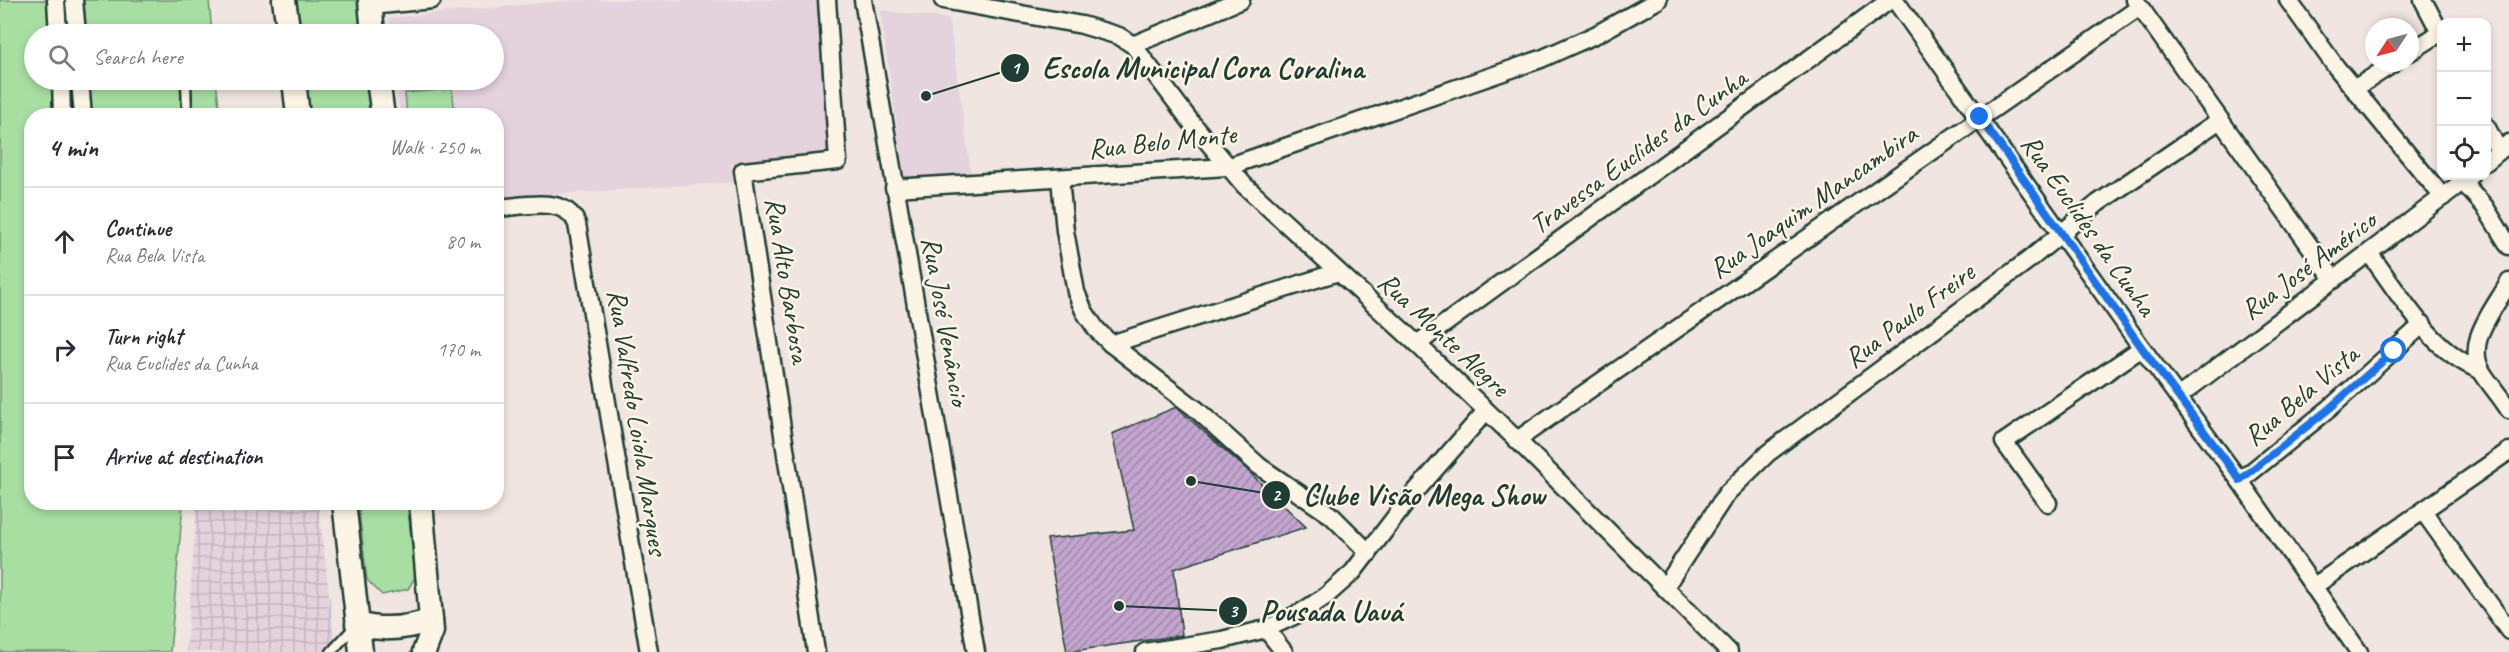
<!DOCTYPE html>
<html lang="en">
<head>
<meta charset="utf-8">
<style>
	body { margin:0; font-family:Caveat,sans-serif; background:#f7f7f7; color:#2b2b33 }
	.controls { position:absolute; right:18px; top:18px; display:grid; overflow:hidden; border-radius:12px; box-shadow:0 3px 9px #0003 }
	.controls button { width:54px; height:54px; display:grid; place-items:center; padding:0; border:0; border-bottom:2px solid #e1e1e2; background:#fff; color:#2b2b33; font:30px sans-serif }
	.compass { position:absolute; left:2365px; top:18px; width:54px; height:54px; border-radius:50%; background:#fff; box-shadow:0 3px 9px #0003; rotate:234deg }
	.stop { position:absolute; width:18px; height:18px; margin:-14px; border:4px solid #1a73e8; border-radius:50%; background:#fff }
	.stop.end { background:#1a73e8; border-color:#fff; box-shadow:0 2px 6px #0008 }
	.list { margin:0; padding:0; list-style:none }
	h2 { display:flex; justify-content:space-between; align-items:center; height:78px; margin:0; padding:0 24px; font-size:26px }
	h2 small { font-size:20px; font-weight:400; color:#7c7c81 }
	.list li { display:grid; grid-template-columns:39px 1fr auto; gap:18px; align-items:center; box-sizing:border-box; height:108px; padding:0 24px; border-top:2px solid #e1e1e2 }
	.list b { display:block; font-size:22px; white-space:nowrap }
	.list p { margin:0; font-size:20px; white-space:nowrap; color:#7c7c81 }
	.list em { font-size:20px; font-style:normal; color:#7c7c81 }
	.icon { flex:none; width:33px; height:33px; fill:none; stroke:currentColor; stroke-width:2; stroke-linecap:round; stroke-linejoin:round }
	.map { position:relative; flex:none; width:2509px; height:652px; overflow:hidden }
	.search { position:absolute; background:#fff; box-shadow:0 3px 9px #0003; left:24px; top:24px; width:480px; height:66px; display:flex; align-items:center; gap:15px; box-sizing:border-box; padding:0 21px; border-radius:33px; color:#7c7c81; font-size:22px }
	.panel { position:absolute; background:#fff; box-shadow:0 3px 9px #0003; left:24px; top:108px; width:480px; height:402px; border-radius:24px }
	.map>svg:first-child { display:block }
	.built { fill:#e4d2dc }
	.industrial { fill:url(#industrial-grid) }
	.green { fill:#a8dea2; stroke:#648e6b; stroke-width:1.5 }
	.building { fill:url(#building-hatch); stroke:#1f3d34; stroke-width:1.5 }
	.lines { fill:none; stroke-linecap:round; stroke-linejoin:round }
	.service-casing { stroke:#1f3d34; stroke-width:13 }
	.minor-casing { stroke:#1f3d34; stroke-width:21 }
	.secondary-casing { stroke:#1f3d34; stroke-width:27 }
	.service { stroke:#fcf5e5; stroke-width:8 }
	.minor { stroke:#fcf5e5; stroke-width:16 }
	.secondary { stroke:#fcf5e5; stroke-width:22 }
	.route { stroke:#1a73e8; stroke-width:8 }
	.labels { text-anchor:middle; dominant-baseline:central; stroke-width:5; stroke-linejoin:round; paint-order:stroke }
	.street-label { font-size:28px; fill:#1f3d34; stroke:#fcf5e5 }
	.leader { fill:none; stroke:#1f3d34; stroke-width:2 }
	.callout-dot { fill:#1f3d34; stroke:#fcf5e5; stroke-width:2 }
	.mark-label { font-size:18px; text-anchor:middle; font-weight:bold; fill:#fff }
	.callout-label { font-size:30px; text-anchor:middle; font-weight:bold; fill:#1f3d34; stroke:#fcf5e5; stroke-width:5; stroke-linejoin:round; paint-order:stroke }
</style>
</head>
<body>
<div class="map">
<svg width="2509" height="652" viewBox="0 0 2509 652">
	<defs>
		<pattern id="industrial-grid" width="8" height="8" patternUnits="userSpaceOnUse" patternTransform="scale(1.5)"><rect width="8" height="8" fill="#e4d2dc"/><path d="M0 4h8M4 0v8" fill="none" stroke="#c3b5bd"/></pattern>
		<pattern id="building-hatch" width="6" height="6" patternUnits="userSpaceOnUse" patternTransform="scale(1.5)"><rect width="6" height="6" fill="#c4a5d0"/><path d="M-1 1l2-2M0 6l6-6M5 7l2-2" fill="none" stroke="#9f88aa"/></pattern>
	</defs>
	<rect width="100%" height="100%" fill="#f1e5e1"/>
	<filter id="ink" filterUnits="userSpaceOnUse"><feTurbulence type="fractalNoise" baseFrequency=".0167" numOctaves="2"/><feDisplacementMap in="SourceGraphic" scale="12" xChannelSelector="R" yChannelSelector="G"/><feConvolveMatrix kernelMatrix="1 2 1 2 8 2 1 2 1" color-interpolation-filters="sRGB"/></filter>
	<g filter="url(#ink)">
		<g class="built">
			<path d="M 574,0 L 817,0 L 829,152 L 731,164 L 733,182 L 497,198 L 496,116 L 400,115 L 396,80 L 494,80 L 494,34 L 391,34 L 389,18 Z"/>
			<path d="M 880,10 L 949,19 L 971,173 L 905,179 Z"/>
		</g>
		<path class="industrial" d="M 197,503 L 318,503 L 336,652 L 186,652 Z"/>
		<g class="green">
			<path d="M 0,0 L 209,0 L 212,34 L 34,34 L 34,80 L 216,80 L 220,115 L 32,116 L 32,502 L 183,503 L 170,652 L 0,652 Z"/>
			<path d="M 293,0 L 360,0 L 364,34 L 296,34 Z"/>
			<path d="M 302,80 L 369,80 L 373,115 L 306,115 Z"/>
			<path d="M 452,89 L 455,115 L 407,115 L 405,93 Z"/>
			<path d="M 358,503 L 407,503 L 416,576 L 408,589 L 382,595 L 367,580 Z"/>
		</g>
		<path class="building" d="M 1176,407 L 1244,467 L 1306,527 L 1174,569 L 1182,635 L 1067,652 L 1047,539 L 1134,530 L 1112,434 Z"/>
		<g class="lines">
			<defs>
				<g id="service">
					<path d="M 166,34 L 177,34"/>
					<path d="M 186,80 L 187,116"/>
					<path d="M 331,652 L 355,626"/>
				</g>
				<g id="minor">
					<path d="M 56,0 L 58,34"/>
					<path d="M 74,0 L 77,34"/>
					<path d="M 863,0 L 976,652"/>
					<path d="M 943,0 L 1082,25 L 1119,36 L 1133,45 L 1191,122 L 1244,185 L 1417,344 L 1517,440 L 1729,652"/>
					<path d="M 1895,0 L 2142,348 L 2240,481 L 2359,652"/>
					<path d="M 2135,0 L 2334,280"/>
					<path d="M 2288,0 L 2336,67 L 2443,197"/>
					<path d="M 2423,0 L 2442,36"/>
					<path d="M 370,6 L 432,0"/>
					<path d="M 1133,45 L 1241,0"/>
					<path d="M 2410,52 L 2440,33"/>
					<path d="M 61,80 L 62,116"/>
					<path d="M 80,80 L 83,116"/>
					<path d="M 2354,89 L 2394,63"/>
					<path d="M 2486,126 L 2499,151"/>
					<path d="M 2486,162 L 2509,143"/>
					<path d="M 1060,178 L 1065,231 L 1076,292 L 1084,311 L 1096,329 L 1111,344 L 1196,409 L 1259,466 L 1332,516 L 1369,553"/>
					<path d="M 2463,182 L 2485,207 L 2509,246"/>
					<path d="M 894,188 L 1227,167 L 1541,59 L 1597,34 L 1658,0"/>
					<path d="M 496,208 C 522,207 565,194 577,224 L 649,652"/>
					<path d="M 2369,253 C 2400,294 2430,351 2480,370"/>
					<path d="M 2509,282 C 2495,309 2464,341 2482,372 C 2490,385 2501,397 2509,410"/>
					<path d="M 1111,344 L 1338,272"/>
					<path d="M 1417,344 L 1890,0"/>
					<path d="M 2178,397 L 2470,176"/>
					<path d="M 1517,440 L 2140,7"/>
					<path d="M 2240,481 L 2330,408 L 2423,324"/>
					<path d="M 2048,503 L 2004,442 L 2142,348"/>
					<path d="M 2423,511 L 2509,631"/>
					<path d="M 1665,587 L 1727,493 L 1768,453 L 2030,259 L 2098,203 L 2220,120"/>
					<path d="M 2313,587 L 2509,451"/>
					<path d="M 1266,629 L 1284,652"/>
					<path d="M 816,652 L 743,171 L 838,161 L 827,0"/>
					<path d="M 1145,652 L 1222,640 L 1266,629 L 1300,613 L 1326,596 L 1353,572 L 1409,499 L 1486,411"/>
				</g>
				<g id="secondary">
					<path d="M 284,0 L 289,34"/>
					<path d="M 370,0 L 373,34"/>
					<path d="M 294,80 L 298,116"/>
					<path d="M 378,80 L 383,116"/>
					<path d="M 344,502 L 361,652"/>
					<path d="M 421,502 L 432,631 L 424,652"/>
					<path d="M 357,624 C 382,631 406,629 431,620"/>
				</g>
			</defs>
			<use href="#service" class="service-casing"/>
			<use href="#minor" class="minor-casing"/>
			<use href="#secondary" class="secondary-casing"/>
			<use href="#service" class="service"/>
			<use href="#minor" class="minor"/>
			<use href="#secondary" class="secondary"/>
		</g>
	</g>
	<g class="lines" filter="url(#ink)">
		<path class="route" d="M 1980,117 L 2142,348 L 2240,480 L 2330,408 L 2394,351"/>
	</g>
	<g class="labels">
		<g class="street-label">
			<text transform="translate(1162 141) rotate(-6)">Rua Belo Monte</text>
			<text transform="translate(1638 151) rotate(-36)">Travessa Euclides da Cunha</text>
			<text transform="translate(1813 201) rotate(-35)">Rua Joaquim Mancambira</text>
			<text transform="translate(2089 225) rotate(55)">Rua Euclides da Cunha</text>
			<text transform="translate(2308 265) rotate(-37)">Rua José Américo</text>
			<text transform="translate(788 280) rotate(81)">Rua Alto Barbosa</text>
			<text transform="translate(1909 315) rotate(-37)">Rua Paulo Freire</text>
			<text transform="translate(946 321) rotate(80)">Rua José Venâncio</text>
			<text transform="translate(1444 334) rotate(43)">Rua Monte Alegre</text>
			<text transform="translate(2301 395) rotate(-40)">Rua Bela Vista</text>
			<text transform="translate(638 422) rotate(81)">Rua Valfredo Loiola Marques</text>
		</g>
	</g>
	<path class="leader" d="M926 96L1015 68M1191 481L1276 495M1119 606L1233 611"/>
	<g class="callout-dot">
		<circle cx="926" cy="96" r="6"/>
		<circle cx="1191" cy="481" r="6"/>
		<circle cx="1119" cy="606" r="6"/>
		<circle cx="1015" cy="68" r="15"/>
		<circle cx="1276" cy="495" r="15"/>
		<circle cx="1233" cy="611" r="15"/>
	</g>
	<g class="mark-label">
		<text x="1015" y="74">1</text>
		<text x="1276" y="501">2</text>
		<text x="1233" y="617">3</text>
	</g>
	<g class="callout-label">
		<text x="1203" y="78">Escola Municipal Cora Coralina</text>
		<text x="1424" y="505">Clube Visão Mega Show</text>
		<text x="1331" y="621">Pousada Uauá</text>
	</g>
</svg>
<div class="controls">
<button>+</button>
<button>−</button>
<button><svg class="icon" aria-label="locate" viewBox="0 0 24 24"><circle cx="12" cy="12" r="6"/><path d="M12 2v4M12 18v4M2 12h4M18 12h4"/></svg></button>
</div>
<svg class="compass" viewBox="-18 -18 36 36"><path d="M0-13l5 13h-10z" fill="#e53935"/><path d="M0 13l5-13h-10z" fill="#7c7c81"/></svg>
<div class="stop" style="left:2394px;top:351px"></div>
<div class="stop end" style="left:1980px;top:117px"></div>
<div class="search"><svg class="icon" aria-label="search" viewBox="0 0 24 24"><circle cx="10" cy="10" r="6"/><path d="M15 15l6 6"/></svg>Search here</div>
<section class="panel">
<h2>4 min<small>Walk · 250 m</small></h2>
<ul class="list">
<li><svg class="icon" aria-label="ahead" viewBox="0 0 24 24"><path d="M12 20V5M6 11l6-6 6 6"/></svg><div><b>Continue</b><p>Rua Bela Vista</p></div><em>80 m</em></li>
<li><svg class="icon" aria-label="right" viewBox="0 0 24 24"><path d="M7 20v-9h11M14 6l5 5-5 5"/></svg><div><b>Turn right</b><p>Rua Euclides da Cunha</p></div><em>170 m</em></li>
<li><svg class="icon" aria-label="arrive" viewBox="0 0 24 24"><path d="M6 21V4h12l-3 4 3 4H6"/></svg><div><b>Arrive at destination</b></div></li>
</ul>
</section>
</div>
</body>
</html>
